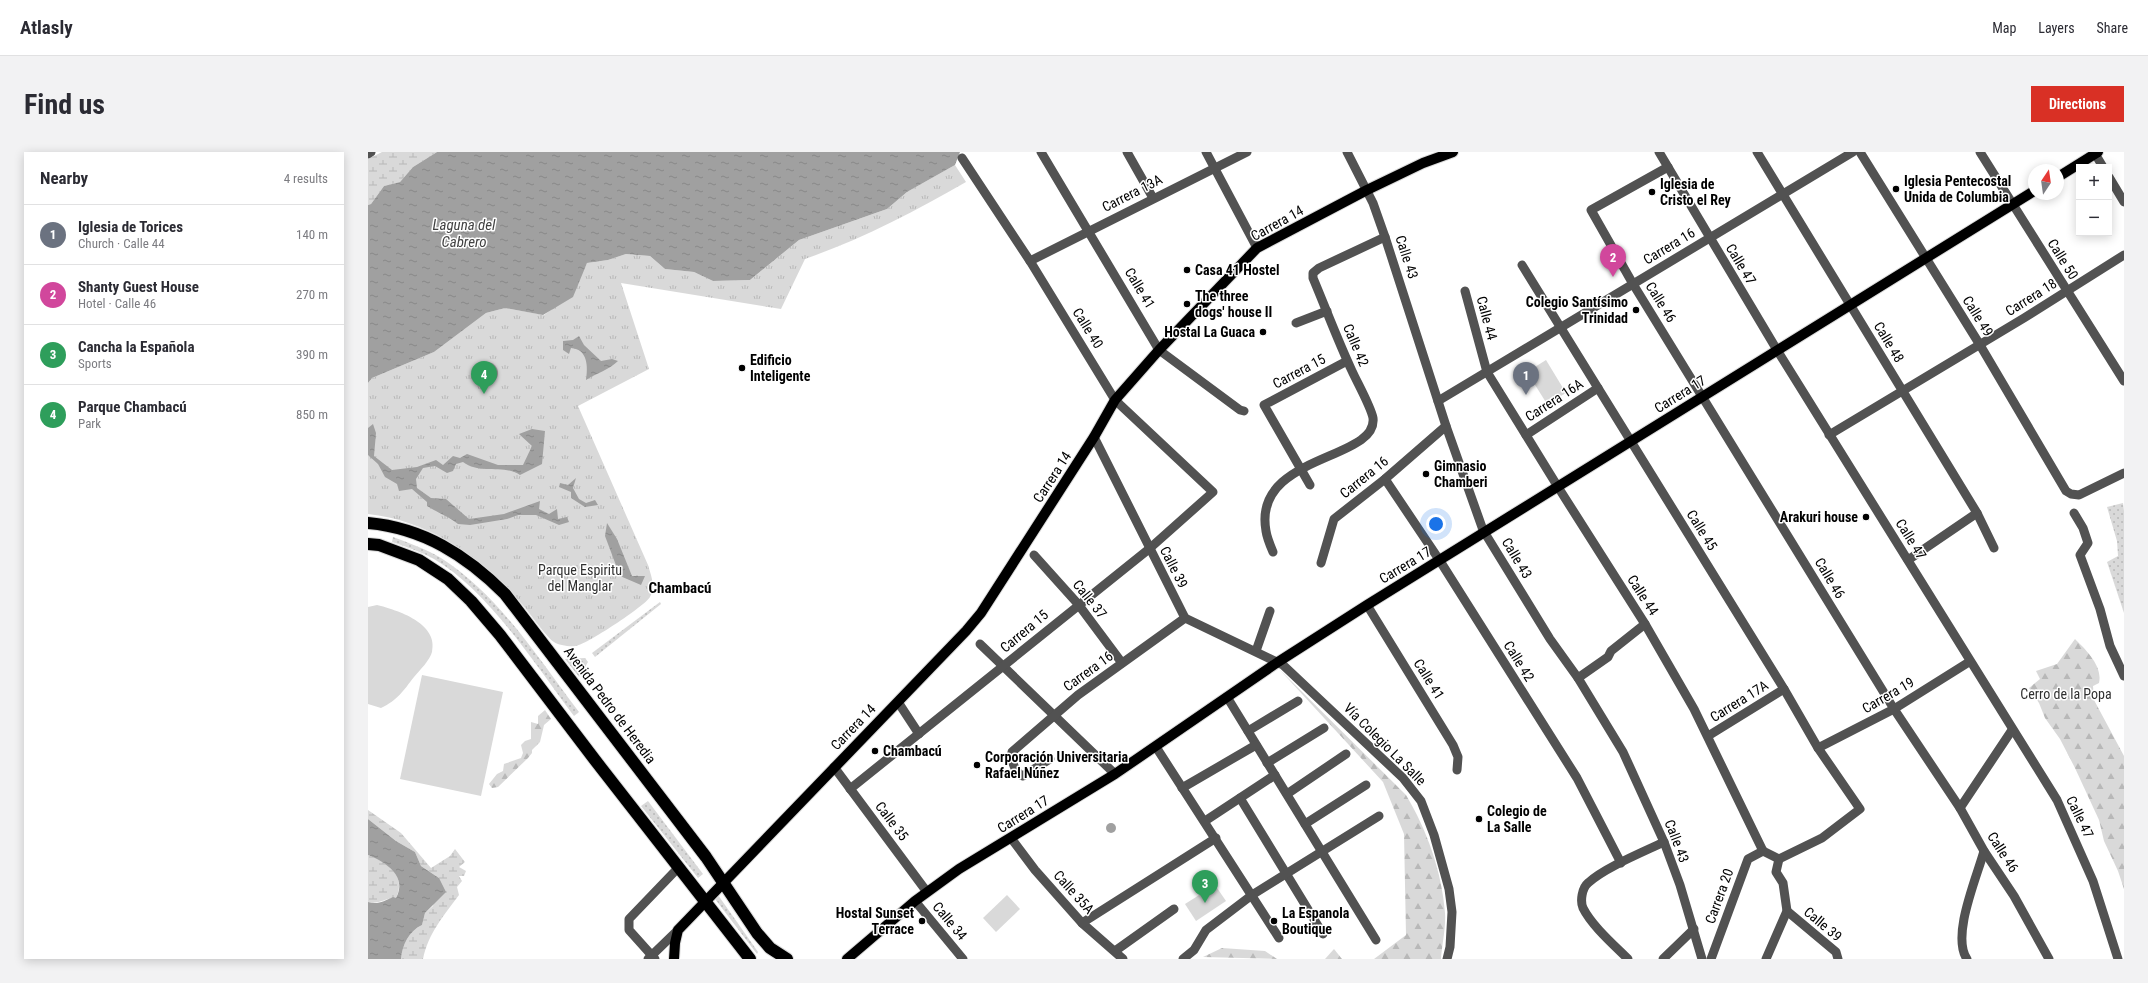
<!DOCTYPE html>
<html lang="en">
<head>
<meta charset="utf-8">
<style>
	body { margin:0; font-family:"Roboto Condensed",sans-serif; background:#f2f2f3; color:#2b2b33 }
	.controls { position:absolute; right:12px; top:12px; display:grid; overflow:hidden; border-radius:0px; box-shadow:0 2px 10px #0003 }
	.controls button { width:36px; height:36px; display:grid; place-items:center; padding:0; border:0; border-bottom:1px solid #e1e1e2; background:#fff; color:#2b2b33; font:20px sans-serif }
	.compass { position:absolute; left:1660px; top:12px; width:36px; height:36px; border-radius:50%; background:#fff; box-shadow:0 2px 10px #0003; rotate:13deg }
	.you { position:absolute; left:1068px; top:372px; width:14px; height:14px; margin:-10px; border:3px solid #fff; border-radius:50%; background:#1a73e8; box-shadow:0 0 0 6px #1a73e833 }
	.badge { display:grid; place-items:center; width:26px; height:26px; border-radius:50%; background:#d93025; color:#fff; font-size:13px; font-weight:700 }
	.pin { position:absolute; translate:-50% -33px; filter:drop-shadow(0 1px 2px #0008) }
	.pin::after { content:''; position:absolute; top:21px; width:14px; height:12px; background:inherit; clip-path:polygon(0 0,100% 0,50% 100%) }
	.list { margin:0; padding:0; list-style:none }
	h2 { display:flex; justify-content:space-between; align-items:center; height:52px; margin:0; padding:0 16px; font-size:17px }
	h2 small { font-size:13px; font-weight:400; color:#7c7c81 }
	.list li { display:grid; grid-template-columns:26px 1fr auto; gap:12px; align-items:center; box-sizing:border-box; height:60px; padding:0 16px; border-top:1px solid #e1e1e2 }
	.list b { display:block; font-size:15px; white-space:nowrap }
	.list p { margin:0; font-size:13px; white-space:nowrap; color:#7c7c81 }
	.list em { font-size:13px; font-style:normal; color:#7c7c81 }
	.map { position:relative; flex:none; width:1756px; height:807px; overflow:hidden; border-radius:0px }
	header { display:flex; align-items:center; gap:24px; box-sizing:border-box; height:56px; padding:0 20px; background:#fff; border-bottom:1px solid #e1e1e2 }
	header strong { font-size:19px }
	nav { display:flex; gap:22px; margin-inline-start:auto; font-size:14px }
	.intro { display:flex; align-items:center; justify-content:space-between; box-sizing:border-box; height:96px; padding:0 24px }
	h1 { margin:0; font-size:28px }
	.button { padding:10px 18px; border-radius:0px; background:#d93025; color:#fff; font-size:14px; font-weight:700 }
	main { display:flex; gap:24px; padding:0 24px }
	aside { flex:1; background:#fff; border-radius:0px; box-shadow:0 2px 10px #0003 }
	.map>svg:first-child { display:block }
	.grass { fill:url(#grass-dots) }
	.forest { fill:url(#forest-firs) }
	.wetland { fill:url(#wetland-marsh) }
	.park { fill:url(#park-tufts) }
	.pitch { fill:#d9d9d9 }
	.water { fill:url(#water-ripples) }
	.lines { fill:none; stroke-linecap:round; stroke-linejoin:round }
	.major-casing { stroke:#dbdbdb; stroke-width:12 }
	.highway-casing { stroke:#dbdbdb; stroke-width:14 }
	.minor { stroke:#525252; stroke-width:9 }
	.major { stroke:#000; stroke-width:10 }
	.highway { stroke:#000; stroke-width:12 }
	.poi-dot { fill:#000; stroke:#fff; stroke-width:1.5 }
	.labels { text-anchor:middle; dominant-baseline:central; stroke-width:3; stroke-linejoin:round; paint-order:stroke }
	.poi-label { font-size:14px; font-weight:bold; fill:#000; stroke:#fff; text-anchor:start }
	.street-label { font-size:14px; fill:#000; stroke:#fff }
	.park-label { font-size:14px; fill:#303030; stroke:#fff }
	.water-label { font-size:15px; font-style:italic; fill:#414141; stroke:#fff }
	.neighbourhood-label { font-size:15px; font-weight:bold; fill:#000; stroke:#fff }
</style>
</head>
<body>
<header>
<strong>Atlasly</strong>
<nav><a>Map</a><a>Layers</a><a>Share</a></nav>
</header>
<div class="intro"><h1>Find us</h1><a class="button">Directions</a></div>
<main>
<aside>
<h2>Nearby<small>4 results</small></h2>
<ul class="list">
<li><span class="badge" style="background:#6b7280">1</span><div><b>Iglesia de Torices</b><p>Church · Calle 44</p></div><em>140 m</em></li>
<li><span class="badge" style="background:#d1479c">2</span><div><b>Shanty Guest House</b><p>Hotel · Calle 46</p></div><em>270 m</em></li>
<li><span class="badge" style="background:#2e9e5b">3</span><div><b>Cancha la Española</b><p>Sports</p></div><em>390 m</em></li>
<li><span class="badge" style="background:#2e9e5b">4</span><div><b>Parque Chambacú</b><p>Park</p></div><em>850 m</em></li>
</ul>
</aside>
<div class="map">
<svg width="1756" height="807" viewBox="0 0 1756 807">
	<defs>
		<pattern id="grass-dots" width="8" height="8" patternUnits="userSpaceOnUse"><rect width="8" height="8" fill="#d9d9d9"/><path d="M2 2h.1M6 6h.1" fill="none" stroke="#b8b8b8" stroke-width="1.8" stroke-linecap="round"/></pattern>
		<pattern id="forest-firs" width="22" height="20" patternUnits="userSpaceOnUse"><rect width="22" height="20" fill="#d9d9d9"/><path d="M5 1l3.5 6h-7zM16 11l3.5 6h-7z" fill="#b8b8b8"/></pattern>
		<pattern id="wetland-marsh" width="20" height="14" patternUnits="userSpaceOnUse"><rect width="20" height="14" fill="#d9d9d9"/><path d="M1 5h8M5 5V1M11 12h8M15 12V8" fill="none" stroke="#b8b8b8"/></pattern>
		<pattern id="park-tufts" width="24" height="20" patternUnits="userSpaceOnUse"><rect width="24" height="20" fill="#d9d9d9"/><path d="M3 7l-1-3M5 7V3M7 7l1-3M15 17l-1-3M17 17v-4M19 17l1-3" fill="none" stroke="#b8b8b8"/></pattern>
		<pattern id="water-ripples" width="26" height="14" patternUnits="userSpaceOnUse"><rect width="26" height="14" fill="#a0a0a0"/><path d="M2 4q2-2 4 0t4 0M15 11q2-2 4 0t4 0" fill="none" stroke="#888"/></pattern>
	</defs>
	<rect width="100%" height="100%" fill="#fff"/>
	<g class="grass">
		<path d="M 1755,351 L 1756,359 L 1756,461 L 1739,410 L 1750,404 L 1749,389 L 1739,355 Z"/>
		<path d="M 25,385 C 41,391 58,397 73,406 C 131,443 170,506 211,560 L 206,564 C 168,514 121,439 66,407 C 53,400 39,395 24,390 Z"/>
		<path d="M 292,450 L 293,452 L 227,505 L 224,501 Z"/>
		<path d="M 217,506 L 220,510 L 211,525 L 197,507 Z"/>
		<path d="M 280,649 L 335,722 L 330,726 L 273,654 Z"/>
		<path d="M 350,743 L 390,800 L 389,802 L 347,747 Z"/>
	</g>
	<g class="forest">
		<path d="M 1707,487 C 1718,498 1735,514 1731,531 L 1725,534 L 1726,548 L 1756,604 L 1756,737 L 1750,719 L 1736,689 L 1731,668 L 1707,616 L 1692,587 L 1677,566 L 1671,551 L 1661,536 L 1672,527 L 1668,519 L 1689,512 Z"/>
		<path d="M 911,517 L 1038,643 C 1059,678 1074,720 1077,761 C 1078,776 1074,792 1073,807 L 1006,807 L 1038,783 L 1036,682 L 1015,630 Z"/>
		<path d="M 177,558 L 183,567 L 176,573 L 172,590 L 164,598 L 164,601 L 160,606 L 130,635 L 124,636 L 121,632 L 129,622 L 135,619 L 136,612 L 153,606 L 155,601 L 153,593 L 157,589 L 163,587 L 163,570 L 170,572 L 170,564 Z"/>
		<path d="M 854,796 L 897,799 L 909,807 L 835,805 Z"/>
		<path d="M 966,797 L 974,807 L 957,807 Z"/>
	</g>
	<g class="wetland">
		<path d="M 14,0 L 69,0 L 45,15 L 32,30 L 16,34 L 3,52 L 0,53 L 0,7 Z"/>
		<path d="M 0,658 L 33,681 L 63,716 L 82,704 L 87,697 L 97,710 L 91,715 L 98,719 L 96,724 L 91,724 L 94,729 L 89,735 L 91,743 C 76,763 60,782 55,807 L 33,807 C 34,793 41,779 54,773 L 57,761 L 65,754 L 71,726 L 53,714 L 47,700 L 28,689 L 0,667 Z"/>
		<path d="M 0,703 C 19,710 39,724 28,746 C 18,745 11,753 0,750 Z"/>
	</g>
	<path class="park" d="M 587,13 L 598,30 C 546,60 494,87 437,107 L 413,157 L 253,131 L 281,217 L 210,254 L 280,413 C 283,424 288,434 282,445 C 278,453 217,494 207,494 C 202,495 190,493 186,490 C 177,484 160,458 151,449 C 111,404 62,369 0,362 L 0,231 L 4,226 L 66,200 L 118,161 L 137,156 L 176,163 C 195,150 210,132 219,111 L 240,108 L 258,102 L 282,104 L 297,117 L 326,120 L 345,129 L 382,128 L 431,88 L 519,57 L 539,40 Z"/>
	<g class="pitch">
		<path d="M 1178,208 L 1198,241 L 1179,252 L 1159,220 Z"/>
		<path d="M 9,453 C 29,458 71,471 64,500 C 62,508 52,518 46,525 C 35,539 30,548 13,556 L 0,552 L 0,455 Z"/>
		<path d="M 54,523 L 135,540 L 113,644 L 32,627 Z"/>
		<path d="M 847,733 L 858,749 L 828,769 L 817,752 Z"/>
		<path d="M 639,743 L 652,757 L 628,780 L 615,766 Z"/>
	</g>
	<g class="water">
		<path d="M 69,0 L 592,0 L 587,13 L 539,40 L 519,57 L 431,88 L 382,128 L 345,129 L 326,120 L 297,117 L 282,104 L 258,102 L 240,108 L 219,111 L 205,145 L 175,163 L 137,156 L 118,161 L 66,200 L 4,226 L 0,231 L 0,53 L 3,52 L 16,34 L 32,30 L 45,15 Z"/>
		<path d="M 211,184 L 216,193 L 233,209 L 244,207 L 250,209 C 241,218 229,221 218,228 C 220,215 220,197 203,196 L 201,202 L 195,198 L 195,189 L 205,188 Z"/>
		<circle cx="119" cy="221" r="11"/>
		<path d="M 5,272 L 8,281 L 6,304 L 24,318 L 49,315 L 68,308 L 75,313 L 85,304 L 92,306 L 99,302 L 130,313 L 155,313 L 164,294 L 151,282 L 164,277 L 177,279 L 174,312 L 152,323 C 136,312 112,323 95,310 L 88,312 L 85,319 L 79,321 L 67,314 L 55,316 L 48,327 L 49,336 L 63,346 L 78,347 L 101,367 L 136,362 L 172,349 L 171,357 L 181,362 L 189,357 L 190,367 L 199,365 L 201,370 L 191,373 L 168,363 L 150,363 L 139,367 L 102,373 L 90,372 C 80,364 70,361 59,354 L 59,350 L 44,337 L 31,339 L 29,332 L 17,325 L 10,312 L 0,303 L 0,276 Z"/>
		<path d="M 208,326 L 205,336 L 211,347 L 218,351 L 227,348 L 230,353 L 217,355 L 203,346 L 203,340 L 191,335 L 192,331 L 200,333 Z"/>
		<path d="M 239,371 L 249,387 L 264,424 L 277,424 L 273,433 L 252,424 L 237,384 Z"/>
		<path d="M 0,667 L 28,689 L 47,700 L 53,714 L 71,726 L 78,740 L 57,761 L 54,773 C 41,779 34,793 33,807 L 0,807 L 0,750 C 10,753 16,749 25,745 L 28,746 C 40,725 18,710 0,703 Z"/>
		<circle cx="743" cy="676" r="5"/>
	</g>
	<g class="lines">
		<defs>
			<g id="major">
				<path d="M 1690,25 L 1730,0"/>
				<path d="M 306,807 L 307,791 L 310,778 L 598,479 L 613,461 L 726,285 L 747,248 L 791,198 L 889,96 L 999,38 L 1055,11 L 1085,0"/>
				<path d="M 479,807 L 547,749 L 591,717 L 747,622 L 910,510 L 999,453 L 1666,39"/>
			</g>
			<g id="highway">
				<path d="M 0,371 C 55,376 98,403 137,442 L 338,705 L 389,781 L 402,796 L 419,807"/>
				<path d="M 0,392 L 11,393 L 51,408 L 80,427 L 103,449 L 132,483 L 227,608 L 382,807"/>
			</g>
		</defs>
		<use href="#major" class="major-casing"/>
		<use href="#highway" class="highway-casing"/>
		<g class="minor">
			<path d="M 673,0 L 791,198 L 872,258 L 876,259"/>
			<path d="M 759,0 L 785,46"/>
			<path d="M 838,0 L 889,96"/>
			<path d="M 979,0 L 1005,51 L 1017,85 L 1078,274 L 1115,378 L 1182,487 L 1210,526 L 1255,600 L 1296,690 L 1312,733 L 1334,807"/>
			<path d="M 1291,0 L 1409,198 L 1689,648 L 1725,729 L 1750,807"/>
			<path d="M 1389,0 L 1609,361 L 1626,396"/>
			<path d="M 1492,0 L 1612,193 L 1698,339 L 1703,342 L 1711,343 L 1756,321"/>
			<path d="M 1612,0 L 1756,229"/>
			<path d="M 1726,0 L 1735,15"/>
			<path d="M 0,2 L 3,0"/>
			<path d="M 1300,15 L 1223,58 L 1265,132 L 1526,557 L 1592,656 L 1616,699 L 1646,744 L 1681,807"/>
			<path d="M 1741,25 L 1756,50"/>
			<path d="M 662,109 L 879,0"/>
			<path d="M 1154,113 L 1416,537 L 1450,596 L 1492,657 L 1454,686 L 1411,707"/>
			<path d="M 1097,139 L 1119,220 L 1190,335 L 1277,472 L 1326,557 L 1395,699"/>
			<path d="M 928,171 L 959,159"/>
			<path d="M 1070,249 L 1485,0"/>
			<path d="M 1158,283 L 1230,236"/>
			<path d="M 1461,283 L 1656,166 L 1756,103"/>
			<path d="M 726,285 L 817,466 L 915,513 L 1035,626 L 1053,649 L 1066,683 L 1081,737 L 1084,760 L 1082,795 L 1079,807"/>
			<path d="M 1017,327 L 1072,409 L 1209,626 L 1253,711"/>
			<path d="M 942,333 L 896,253 L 979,209"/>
			<path d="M 1706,361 L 1715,376 L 1720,391 L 1712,403 L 1732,457 L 1742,494 L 1756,524"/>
			<path d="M 905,400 C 902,393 899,386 898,379 C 884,302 1010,309 1005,266 C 1003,255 989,230 984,219 C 970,189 958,157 945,126 L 945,121 L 951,116 L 1017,85"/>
			<path d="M 666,403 L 710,452 L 754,511"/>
			<path d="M 1540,408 L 1609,361"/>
			<path d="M 953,411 L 966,367 L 1017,327 L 1078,274"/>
			<path d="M 999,453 L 1085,593 L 1090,605 L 1089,618"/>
			<path d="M 612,492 L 747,622"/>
			<path d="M 888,499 L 902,459"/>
			<path d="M 1210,526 L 1240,505 L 1243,499 L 1277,472"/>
			<path d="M 859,545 L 1008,788"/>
			<path d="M 530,550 L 551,582"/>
			<path d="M 880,579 L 930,549"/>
			<path d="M 1340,584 L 1416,537"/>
			<path d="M 788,595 L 911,786"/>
			<path d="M 1450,596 L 1526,557 L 1601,510"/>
			<path d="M 682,607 L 655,624 C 647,621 643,609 644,600 L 710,543 L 817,466"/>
			<path d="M 899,611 L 956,576"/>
			<path d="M 466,615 L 559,740"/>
			<path d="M 814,636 L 888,593"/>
			<path d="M 482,637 L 781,397 L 845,340 L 747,248 L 662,109 L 594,6"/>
			<path d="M 919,642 L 978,602"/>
			<path d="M 872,646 L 955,782"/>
			<path d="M 1592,656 L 1644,578"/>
			<path d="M 837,669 L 907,623"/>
			<path d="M 937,672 L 998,633"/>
			<path d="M 643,686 L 667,718 L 714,771 L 755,807"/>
			<path d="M 1395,699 L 1411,707 L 1408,720 L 1415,731 L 1419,759 L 1398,807"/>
			<path d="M 547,749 L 595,807"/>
			<path d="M 1419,759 L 1468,800 L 1470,807"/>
			<path d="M 714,771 L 848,686"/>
			<path d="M 747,799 L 806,757"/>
			<path d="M 280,807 L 310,778"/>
			<path d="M 287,807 L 261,778 L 261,767 L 310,716"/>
			<path d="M 815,807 L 826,798 L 838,778 L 884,743 L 1011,664"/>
			<path d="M 1260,807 C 1246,793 1224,774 1215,756 C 1212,749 1214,736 1220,731 C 1236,716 1275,700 1296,690"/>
			<path d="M 1295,807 L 1326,777"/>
			<path d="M 1343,807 L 1380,707 L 1395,699"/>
			<path d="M 1599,807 C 1583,784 1609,725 1616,699"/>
		</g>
		<use href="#major" class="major"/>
		<use href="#highway" class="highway"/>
	</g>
	<g class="poi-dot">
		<circle cx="1528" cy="37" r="4"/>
		<circle cx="1284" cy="40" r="4"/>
		<circle cx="819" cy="118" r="4"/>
		<circle cx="819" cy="152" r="4"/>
		<circle cx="1268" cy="158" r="4"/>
		<circle cx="895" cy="180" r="4"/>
		<circle cx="374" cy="216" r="4"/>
		<circle cx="1058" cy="322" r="4"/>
		<circle cx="1498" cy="365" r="4"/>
		<circle cx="507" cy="599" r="4"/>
		<circle cx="609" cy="613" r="4"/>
		<circle cx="1111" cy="667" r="4"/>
		<circle cx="554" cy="769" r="4"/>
		<circle cx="906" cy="769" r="4"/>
	</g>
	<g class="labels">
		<g class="poi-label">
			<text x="1536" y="29">Iglesia Pentecostal<tspan x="1536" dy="16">Unida de Columbia</tspan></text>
			<text x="1292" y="32">Iglesia de<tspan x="1292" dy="16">Cristo el Rey</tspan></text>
			<text x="827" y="118">Casa 41 Hostel</text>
			<text x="827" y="144">The three<tspan x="827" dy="16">dogs' house II</tspan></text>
			<text x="1260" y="150" text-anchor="end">Colegio Santísimo<tspan x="1260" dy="16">Trinidad</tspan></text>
			<text x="887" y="180" text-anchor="end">Hostal La Guaca</text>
			<text x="382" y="208">Edificio<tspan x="382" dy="16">Inteligente</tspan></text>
			<text x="1066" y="314">Gimnasio<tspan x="1066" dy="16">Chamberi</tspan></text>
			<text x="1490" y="365" text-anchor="end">Arakuri house</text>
			<text x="515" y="599">Chambacú</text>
			<text x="617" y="605">Corporación Universitaria<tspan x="617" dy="16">Rafael Núñez</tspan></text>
			<text x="1119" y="659">Colegio de<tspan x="1119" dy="16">La Salle</tspan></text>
			<text x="546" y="761" text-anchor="end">Hostal Sunset<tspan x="546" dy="16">Terrace</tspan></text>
			<text x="914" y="761">La Espanola<tspan x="914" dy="16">Boutique</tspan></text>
		</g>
		<g class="street-label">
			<text transform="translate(764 41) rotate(-27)">Carrera 13A</text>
			<text transform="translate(909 71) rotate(-29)">Carrera 14</text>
			<text transform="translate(1301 94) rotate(-31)">Carrera 16</text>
			<text transform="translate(1039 105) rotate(72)">Calle 43</text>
			<text transform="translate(1695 107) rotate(58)">Calle 50</text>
			<text transform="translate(1373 112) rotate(59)">Calle 47</text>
			<text transform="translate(772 136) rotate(59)">Calle 41</text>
			<text transform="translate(1663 145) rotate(-32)">Carrera 18</text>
			<text transform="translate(1293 150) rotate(58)">Calle 46</text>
			<text transform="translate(1610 164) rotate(58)">Calle 49</text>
			<text transform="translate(1119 166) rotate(75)">Calle 44</text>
			<text transform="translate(720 176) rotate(58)">Calle 40</text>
			<text transform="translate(1521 190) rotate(59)">Calle 48</text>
			<text transform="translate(988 193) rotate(67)">Calle 42</text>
			<text transform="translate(931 219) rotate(-28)">Carrera 15</text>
			<text transform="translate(1312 242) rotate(-32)">Carrera 17</text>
			<text transform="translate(1186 248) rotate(-33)">Carrera 16A</text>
			<text transform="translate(684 325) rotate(-57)">Carrera 14</text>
			<text transform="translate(996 325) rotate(-39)">Carrera 16</text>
			<text transform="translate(1334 378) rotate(58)">Calle 45</text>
			<text transform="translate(1543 387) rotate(58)">Calle 47</text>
			<text transform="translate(1149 406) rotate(59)">Calle 43</text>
			<text transform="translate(1037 413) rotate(-31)">Carrera 17</text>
			<text transform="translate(806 415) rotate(63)">Calle 39</text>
			<text transform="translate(1462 426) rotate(59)">Calle 46</text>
			<text transform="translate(1275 443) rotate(57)">Calle 44</text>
			<text transform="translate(722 447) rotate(51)">Calle 37</text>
			<text transform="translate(656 479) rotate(-40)">Carrera 15</text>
			<text transform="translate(1151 509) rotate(58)">Calle 42</text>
			<text transform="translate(720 519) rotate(-36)">Carrera 16</text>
			<text transform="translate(1061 527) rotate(58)">Calle 41</text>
			<text transform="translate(1520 543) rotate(-30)">Carrera 19</text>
			<text transform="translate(1371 549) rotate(-32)">Carrera 17A</text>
			<text transform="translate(242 553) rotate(53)">Avenida Pedro de Heredia</text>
			<text transform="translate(485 575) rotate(-46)">Carrera 14</text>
			<text transform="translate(1017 592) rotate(45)">Vía Colegio La Salle</text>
			<text transform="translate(655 662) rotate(-32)">Carrera 17</text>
			<text transform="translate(1712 665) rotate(64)">Calle 47</text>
			<text transform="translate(524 669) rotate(53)">Calle 35</text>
			<text transform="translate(1309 689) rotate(69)">Calle 43</text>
			<text transform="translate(1635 700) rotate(57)">Calle 46</text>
			<text transform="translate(706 740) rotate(48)">Calle 35A</text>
			<text transform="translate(1351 744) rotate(-70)">Carrera 20</text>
			<text transform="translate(582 769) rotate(50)">Calle 34</text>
			<text transform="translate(1455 772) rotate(40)">Calle 39</text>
		</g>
		<g class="park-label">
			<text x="212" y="418">Parque Espiritu<tspan x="212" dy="16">del Manglar</tspan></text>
			<text x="1698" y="542">Cerro de la Popa</text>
		</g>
		<g class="water-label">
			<text x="96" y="73">Laguna del<tspan x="96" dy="17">Cabrero</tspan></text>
		</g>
		<g class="neighbourhood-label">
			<text x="312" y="436">Chambacú</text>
		</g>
	</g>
</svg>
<div class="controls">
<button>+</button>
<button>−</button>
</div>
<svg class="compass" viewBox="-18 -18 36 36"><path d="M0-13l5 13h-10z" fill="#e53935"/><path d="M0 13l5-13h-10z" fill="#7c7c81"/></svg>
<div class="you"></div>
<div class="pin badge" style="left:1158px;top:243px;background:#6b7280">1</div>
<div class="pin badge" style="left:1245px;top:125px;background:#d1479c">2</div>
<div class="pin badge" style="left:837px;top:751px;background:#2e9e5b">3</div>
<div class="pin badge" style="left:116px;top:242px;background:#2e9e5b">4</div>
</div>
</main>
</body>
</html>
